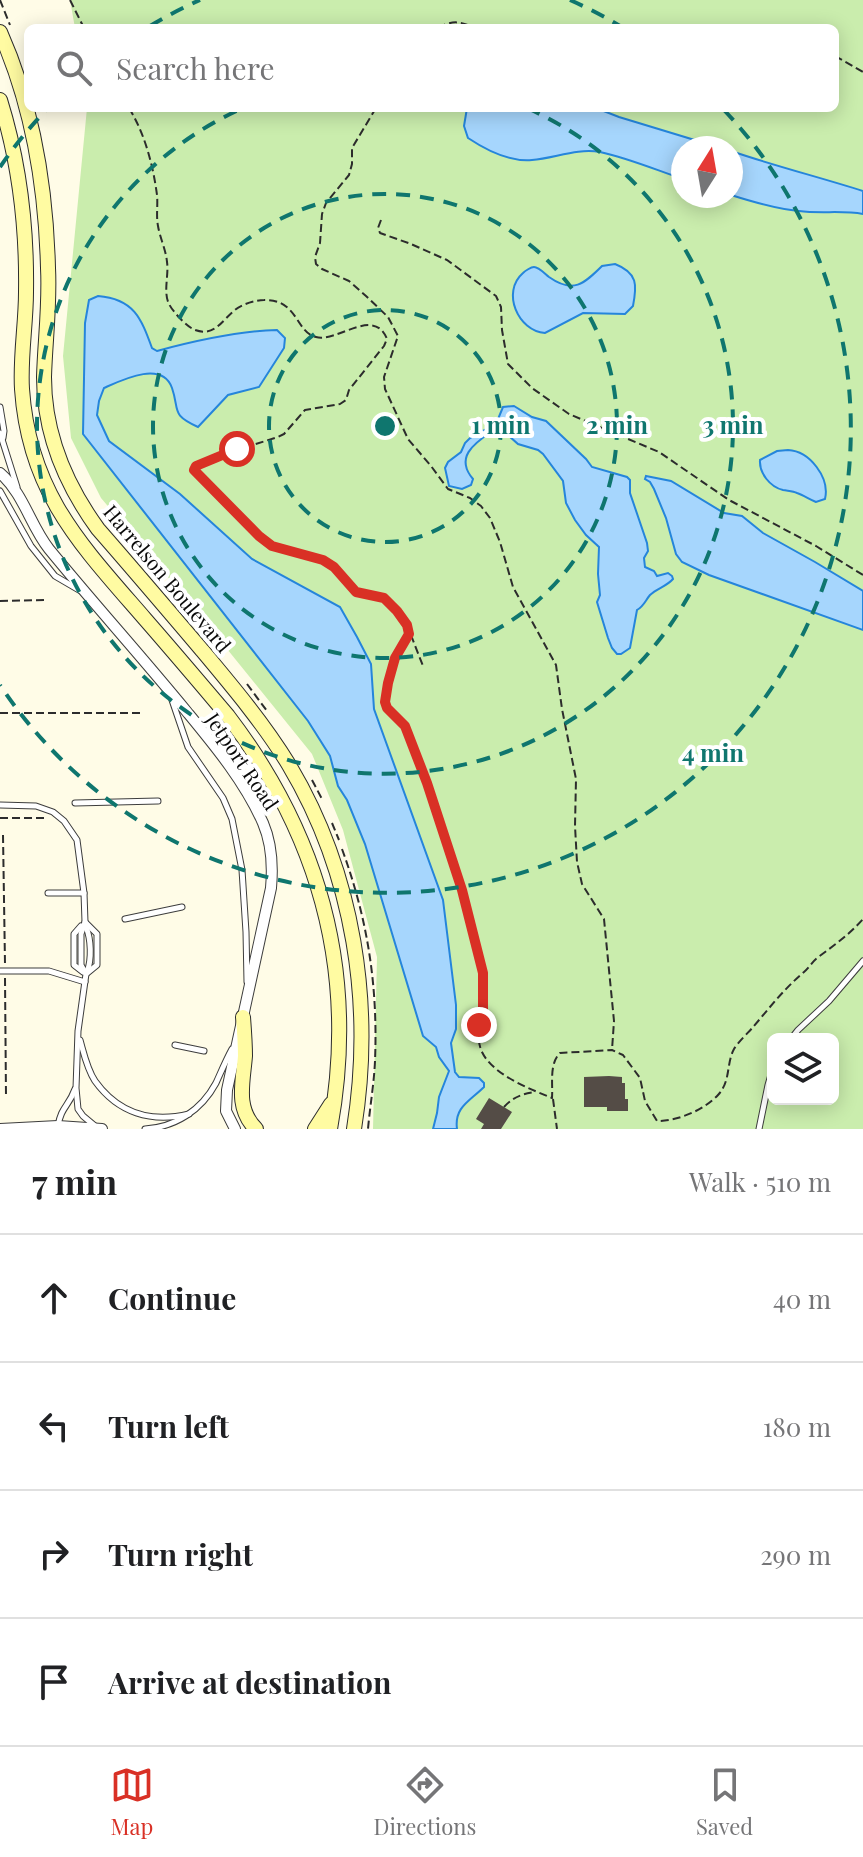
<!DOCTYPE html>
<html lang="en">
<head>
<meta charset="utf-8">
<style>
	body { margin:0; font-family:"Playfair Display",serif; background:#f2f2f2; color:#202124 }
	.controls { position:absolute; right:24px; bottom:24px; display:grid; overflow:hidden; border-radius:12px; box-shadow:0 4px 20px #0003 }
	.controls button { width:72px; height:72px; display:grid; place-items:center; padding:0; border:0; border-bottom:2px solid #e0e0e0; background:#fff; color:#202124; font:40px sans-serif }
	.compass { position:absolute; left:671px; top:136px; width:72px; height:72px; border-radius:50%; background:#fff; box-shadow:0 4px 20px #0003; rotate:11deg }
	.stop { position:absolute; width:24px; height:24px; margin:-18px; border:6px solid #d93025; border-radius:50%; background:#fff }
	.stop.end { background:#d93025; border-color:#fff; box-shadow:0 2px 8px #0008 }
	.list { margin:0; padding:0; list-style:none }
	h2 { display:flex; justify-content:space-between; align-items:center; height:104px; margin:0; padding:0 32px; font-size:34px }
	h2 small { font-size:26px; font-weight:400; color:#757577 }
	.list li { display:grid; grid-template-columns:52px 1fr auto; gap:24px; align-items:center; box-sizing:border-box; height:128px; padding:0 32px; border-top:2px solid #e0e0e0 }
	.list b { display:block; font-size:30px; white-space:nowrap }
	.list em { font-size:26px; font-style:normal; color:#757577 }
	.icon { flex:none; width:44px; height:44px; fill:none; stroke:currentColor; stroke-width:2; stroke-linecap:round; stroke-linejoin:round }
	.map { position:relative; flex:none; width:863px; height:1129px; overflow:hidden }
	.search { position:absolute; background:#fff; box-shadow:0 4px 20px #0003; left:24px; right:24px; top:24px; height:88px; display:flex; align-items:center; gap:20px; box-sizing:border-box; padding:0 28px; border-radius:12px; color:#757577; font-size:30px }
	.sheet { height:616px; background:#fff }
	nav { display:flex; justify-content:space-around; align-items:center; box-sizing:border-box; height:112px; border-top:2px solid #e0e0e0; background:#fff; font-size:22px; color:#757577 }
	nav a { display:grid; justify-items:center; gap:4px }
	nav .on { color:#d93025 }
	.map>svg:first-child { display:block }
	.green { fill:#caedad; fill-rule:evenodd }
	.water { fill:#a6d6fd; stroke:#2585db; stroke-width:2 }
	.building { fill:#544c46 }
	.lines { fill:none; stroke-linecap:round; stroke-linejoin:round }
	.lane-casing { stroke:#3d3d3d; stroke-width:7 }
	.street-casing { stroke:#3d3d3d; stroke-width:12 }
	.secondary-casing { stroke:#2c2c2c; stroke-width:16 }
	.path { stroke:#2c2c2c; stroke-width:2; stroke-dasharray:8 4; stroke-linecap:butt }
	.lane { stroke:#fff; stroke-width:5 }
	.street { stroke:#fff; stroke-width:10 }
	.secondary { stroke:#fffba2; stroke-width:14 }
	.route { stroke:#d93025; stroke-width:10 }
	.ring { fill:none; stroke:#0f766e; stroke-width:4; stroke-dasharray:14 10 }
	.labels { text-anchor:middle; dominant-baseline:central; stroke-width:8; stroke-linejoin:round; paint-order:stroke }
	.street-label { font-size:20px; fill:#0a0a0a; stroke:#fff }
	.centre { fill:#0f766e; stroke:#fff; stroke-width:4 }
	.ring-label { font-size:24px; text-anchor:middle; font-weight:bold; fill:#0f766e; stroke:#fff; stroke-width:8; stroke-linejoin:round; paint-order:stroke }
</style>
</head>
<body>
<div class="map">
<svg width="863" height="1129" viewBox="0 0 863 1129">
	<rect width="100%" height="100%" fill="#fffce7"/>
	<path class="green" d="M 70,0 L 863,0 L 863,1129 L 373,1129 L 377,957 L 343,830 L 312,754 L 189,602 L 101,498 L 71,438 L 63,356 L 87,108 L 835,108 L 835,28 L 75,28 ZM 683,148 L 731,148 L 731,196 L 683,196 ZM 773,1039 L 833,1039 L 833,1099 L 773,1099 Z"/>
	<g class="water">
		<path d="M 467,108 L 596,108 L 619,117 L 721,148 L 683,148 L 683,179 C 656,170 628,158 600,152 C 577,148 555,158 532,160 C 510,162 486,150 468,138 L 464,126 Z"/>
		<path d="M 731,151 C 775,166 819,177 863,191 L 863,214 C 842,210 821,214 799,211 C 776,209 753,202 731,195 Z"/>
		<path d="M 615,264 C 638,273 637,285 633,306 L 625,314 L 583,313 L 545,333 C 518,331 501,292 523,273 C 525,271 531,267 534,267 C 539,267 545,274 549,277 C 573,294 584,284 602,266 Z"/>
		<path d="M 98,296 C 134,299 141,318 152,348 L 157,351 C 194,341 239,331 277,330 L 285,338 L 284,348 L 259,387 L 228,395 L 198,427 C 170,414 180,411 172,388 C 162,360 122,380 104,388 L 99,401 L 97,415 L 109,441 L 180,494 L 252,559 L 340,607 L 357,637 L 371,664 L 374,709 L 443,900 L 456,1005 L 456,1029 L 451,1043 L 455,1072 L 459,1077 L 479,1078 L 484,1083 L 484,1087 C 470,1101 454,1107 457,1129 L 433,1129 L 437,1113 L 439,1097 L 449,1071 L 439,1057 L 436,1047 L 423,1036 L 365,844 L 347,800 L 338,786 L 330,756 L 308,721 L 83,434 L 85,323 L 89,300 Z"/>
		<path d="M 514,406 L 532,417 L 546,421 L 586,459 L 592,467 L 627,477 L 630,480 L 630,493 L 647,543 L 648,551 L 644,558 L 645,567 L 654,571 L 657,576 L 668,573 L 672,576 L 673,579 C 666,587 657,588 650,595 C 645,601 644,606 637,610 L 630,648 L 621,654 L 617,654 L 612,648 L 608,638 L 597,602 L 600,595 L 598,574 L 599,547 L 586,535 L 575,520 L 566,503 L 563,481 L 543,454 L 538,450 L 518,444 L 501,429 L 495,430 L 493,427 L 496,424 L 503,407 Z"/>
		<path d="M 490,427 L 491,432 C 473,444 455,458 473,479 L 471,485 L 462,489 L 449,486 L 445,468 L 448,462 L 461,452 L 465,443 L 470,438 Z"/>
		<path d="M 788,450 C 810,451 830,478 825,499 L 816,502 C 809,499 803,495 797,493 C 793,491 788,491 783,490 C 770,487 759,473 760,460 L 777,451 Z"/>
		<path d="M 646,476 L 671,481 L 724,513 L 742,516 L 763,533 L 815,562 L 863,591 L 863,630 L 709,575 L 682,562 L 676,554 L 666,518 L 654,489 L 650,482 L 645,479 Z"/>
	</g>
	<g class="building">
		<path d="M 609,1076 L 622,1077 L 622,1083 L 625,1083 L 625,1099 L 628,1099 L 628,1111 L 607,1111 L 607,1107 L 584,1107 L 584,1077 Z"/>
		<path d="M 489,1098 L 512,1112 L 501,1129 L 481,1129 L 484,1124 L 476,1119 Z"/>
	</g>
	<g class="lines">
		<defs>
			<g id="lane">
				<path d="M 0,407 L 4,431 L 3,438"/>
				<path d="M 0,433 L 17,487"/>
				<path d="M 0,491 L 31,546 L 55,576 L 79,590"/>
				<path d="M 172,700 L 188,747 L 223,798 L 232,819 L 242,870 L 246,932 L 247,982"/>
				<path d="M 75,803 L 158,801"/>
				<path d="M 0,805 L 36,806 L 53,812 L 64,821 L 77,840 L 84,893 L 85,922 L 81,934 L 81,965 L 86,974 L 78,1031 L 76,1088 L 78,1109 L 83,1116 L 95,1126"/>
				<path d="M 48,893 L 84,893"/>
				<path d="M 125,919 L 182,907"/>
				<path d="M 85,922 L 97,934 L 97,965 L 86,974"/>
				<path d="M 81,926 L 74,934 L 74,965 L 83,972"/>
				<path d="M 86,927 C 91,939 92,959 87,972"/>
				<path d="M 0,971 L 49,971 L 85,982"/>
				<path d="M 791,1039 L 798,1030 L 829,1001 L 863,961"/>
				<path d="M 80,1040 C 84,1054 87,1069 95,1081 C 118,1113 151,1123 189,1114"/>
				<path d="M 175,1045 L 204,1051"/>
				<path d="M 58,1126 C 61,1107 69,1106 75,1089"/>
				<path d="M 145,1129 C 175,1127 201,1111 216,1083 C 221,1072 226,1060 232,1049"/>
				<path d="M 759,1129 L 768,1085 L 773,1068"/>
			</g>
			<g id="street">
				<path d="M 0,473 C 24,494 30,525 49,549 C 94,604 142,657 187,712 C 215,746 245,782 263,823 C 272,844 273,866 271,888 L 227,1090 L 226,1111 L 235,1129"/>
				<path d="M 0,1129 L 58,1126 L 102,1129"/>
			</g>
			<g id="secondary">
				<path d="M 0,32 C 33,106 46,188 48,268 C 50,305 45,341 44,377 C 44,433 66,485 98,529 C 133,569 167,609 201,649 C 232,686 264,724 289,765 C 354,874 374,1005 354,1129"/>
				<path d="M 0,100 C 19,161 27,228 26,292 C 26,324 20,357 22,389 C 29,493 81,545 145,619 C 173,651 200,683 228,716 C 321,838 358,976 330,1129"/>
				<path d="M 243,1017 C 244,1030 245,1043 245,1056 C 243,1082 235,1108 256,1129"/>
				<path d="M 315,1129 L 331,1104"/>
			</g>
		</defs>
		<use href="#lane" class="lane-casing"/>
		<use href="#street" class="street-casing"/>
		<use href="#secondary" class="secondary-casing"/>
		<g class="path">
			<path d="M 0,0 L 10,25"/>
			<path d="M 70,0 L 84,28"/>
			<path d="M 398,28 L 409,28"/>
			<path d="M 438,28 C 452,20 461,21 474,28"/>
			<path d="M 835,56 L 863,72"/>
			<path d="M 129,108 C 145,134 153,165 157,195 C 158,205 156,216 158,226 C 160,238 166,250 167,262 C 169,275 163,292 169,304 C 173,312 187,327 195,330 C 215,337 222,320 235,310 C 242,304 256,300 264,300 C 298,299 296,333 316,337 C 337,343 374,306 387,339 L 384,346 L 349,390 L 346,400 L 340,404 L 305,410 L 284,434 L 278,437 L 205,460 L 196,466 L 194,470 L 196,474 L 210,485 L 259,536 L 272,546 L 323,560 L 334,567 L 356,592 L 384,598 L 397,611 L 407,625 L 423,666"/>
			<path d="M 376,108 L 352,148 L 352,164 L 349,175 L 326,203 L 322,214 L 320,243 L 315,257 L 316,264 L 322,269 L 349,281 L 366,296 L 388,317 L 398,336 L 384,377 L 385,389 L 408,439 L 431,466 L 448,489 L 470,498 L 481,506 L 490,518 L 500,542 L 513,587 L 556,665 L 562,709 L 576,779 L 575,826 L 577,862 L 582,884 L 604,919 L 614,1021 L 612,1050"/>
			<path d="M 381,220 L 378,228 L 380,233 L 411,244 L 447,260 L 496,296 L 501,307 L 502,330 L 508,364 L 532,388 L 569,414 L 659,452 L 729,500 L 816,546 L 863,575"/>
			<path d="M 0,601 L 47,600"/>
			<path d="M 409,634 C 406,642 401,648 397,655 C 391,667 383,688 385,702 C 386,714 399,716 404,725 C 410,735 414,748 418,759 C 442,819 459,882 475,945 C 480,961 484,976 484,992 C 485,1012 473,1033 482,1052 C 493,1075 530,1089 552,1098 C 553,1083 549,1064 560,1053 L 612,1050 L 623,1055 L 640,1078 L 645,1101 L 657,1121 C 678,1121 704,1110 718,1095 C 731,1081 726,1064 734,1049 C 739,1041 748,1033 754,1026 C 770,1007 785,988 804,972 C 809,968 812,962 817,958 C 833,946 849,935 863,919"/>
			<path d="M 247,684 L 267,711"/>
			<path d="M 0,713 L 141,713"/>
			<path d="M 312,780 L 322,799"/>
			<path d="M 0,818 L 44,818"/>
			<path d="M 332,823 L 339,840"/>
			<path d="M 3,835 L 5,964"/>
			<path d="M 342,849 C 368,920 378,987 375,1061 C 374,1084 370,1106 368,1129"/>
			<path d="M 5,978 L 6,1097"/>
			<path d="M 553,1099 L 557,1129"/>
			<path d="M 504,1107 C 513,1097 522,1094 535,1092"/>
		</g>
		<use href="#lane" class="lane"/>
		<use href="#street" class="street"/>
		<use href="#secondary" class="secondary"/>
	</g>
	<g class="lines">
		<path class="route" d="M 237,449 L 196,466 L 194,470 L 259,536 L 272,546 L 323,560 L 334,567 L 356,592 L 384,598 L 397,611 L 407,625 L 409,634 L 395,658 L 388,683 L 385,702 L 387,708 L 405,726 L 427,783 L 462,890 L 483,973 L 483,1010 L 479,1025"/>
	</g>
	<g class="ring">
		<circle cx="385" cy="426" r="116"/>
		<circle cx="385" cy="426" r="232"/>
		<path d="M527 108A348 348 0 1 1 243 108"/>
		<path d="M0 167A464 464 0 0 1 46 110M150 26A464 464 0 0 1 200 0M570 0A464 464 0 0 1 620 26M724 110A464 464 0 1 1 0 685"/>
	</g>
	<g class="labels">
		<g class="street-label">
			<text transform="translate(168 578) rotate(50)">Harrelson Boulevard</text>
			<text transform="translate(243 761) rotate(56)">Jetport Road</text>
		</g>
	</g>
	<circle cx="385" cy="426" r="12" class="centre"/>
	<g class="ring-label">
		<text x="501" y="434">1 min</text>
		<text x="617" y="434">2 min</text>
		<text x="733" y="434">3 min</text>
		<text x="713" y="762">4 min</text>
	</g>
</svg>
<div class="controls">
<button><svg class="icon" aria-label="layers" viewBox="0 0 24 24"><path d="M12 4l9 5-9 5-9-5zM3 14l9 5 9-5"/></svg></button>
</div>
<svg class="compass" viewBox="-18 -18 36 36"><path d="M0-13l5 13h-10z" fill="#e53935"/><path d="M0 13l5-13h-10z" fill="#757577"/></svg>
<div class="stop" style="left:237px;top:449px"></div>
<div class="stop end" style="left:479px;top:1025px"></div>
<div class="search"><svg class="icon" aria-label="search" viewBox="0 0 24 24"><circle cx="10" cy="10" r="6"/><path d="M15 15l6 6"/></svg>Search here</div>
</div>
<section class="sheet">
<h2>7 min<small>Walk · 510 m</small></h2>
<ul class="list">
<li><svg class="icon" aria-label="ahead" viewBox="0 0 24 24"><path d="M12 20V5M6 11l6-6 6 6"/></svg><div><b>Continue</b></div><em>40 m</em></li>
<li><svg class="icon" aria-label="left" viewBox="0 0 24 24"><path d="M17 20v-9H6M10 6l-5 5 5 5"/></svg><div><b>Turn left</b></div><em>180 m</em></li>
<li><svg class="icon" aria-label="right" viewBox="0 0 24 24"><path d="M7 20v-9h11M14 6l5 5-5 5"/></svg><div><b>Turn right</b></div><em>290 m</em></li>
<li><svg class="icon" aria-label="arrive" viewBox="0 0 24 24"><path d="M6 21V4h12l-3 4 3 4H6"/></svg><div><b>Arrive at destination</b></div></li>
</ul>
</section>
<nav>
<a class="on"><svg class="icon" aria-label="map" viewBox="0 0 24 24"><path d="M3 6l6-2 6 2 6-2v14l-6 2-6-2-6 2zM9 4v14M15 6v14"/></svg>Map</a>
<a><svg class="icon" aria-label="directions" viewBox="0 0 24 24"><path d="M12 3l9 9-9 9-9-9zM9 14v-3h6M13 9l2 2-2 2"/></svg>Directions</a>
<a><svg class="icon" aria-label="saved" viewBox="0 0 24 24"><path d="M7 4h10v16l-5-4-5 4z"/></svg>Saved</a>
</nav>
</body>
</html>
